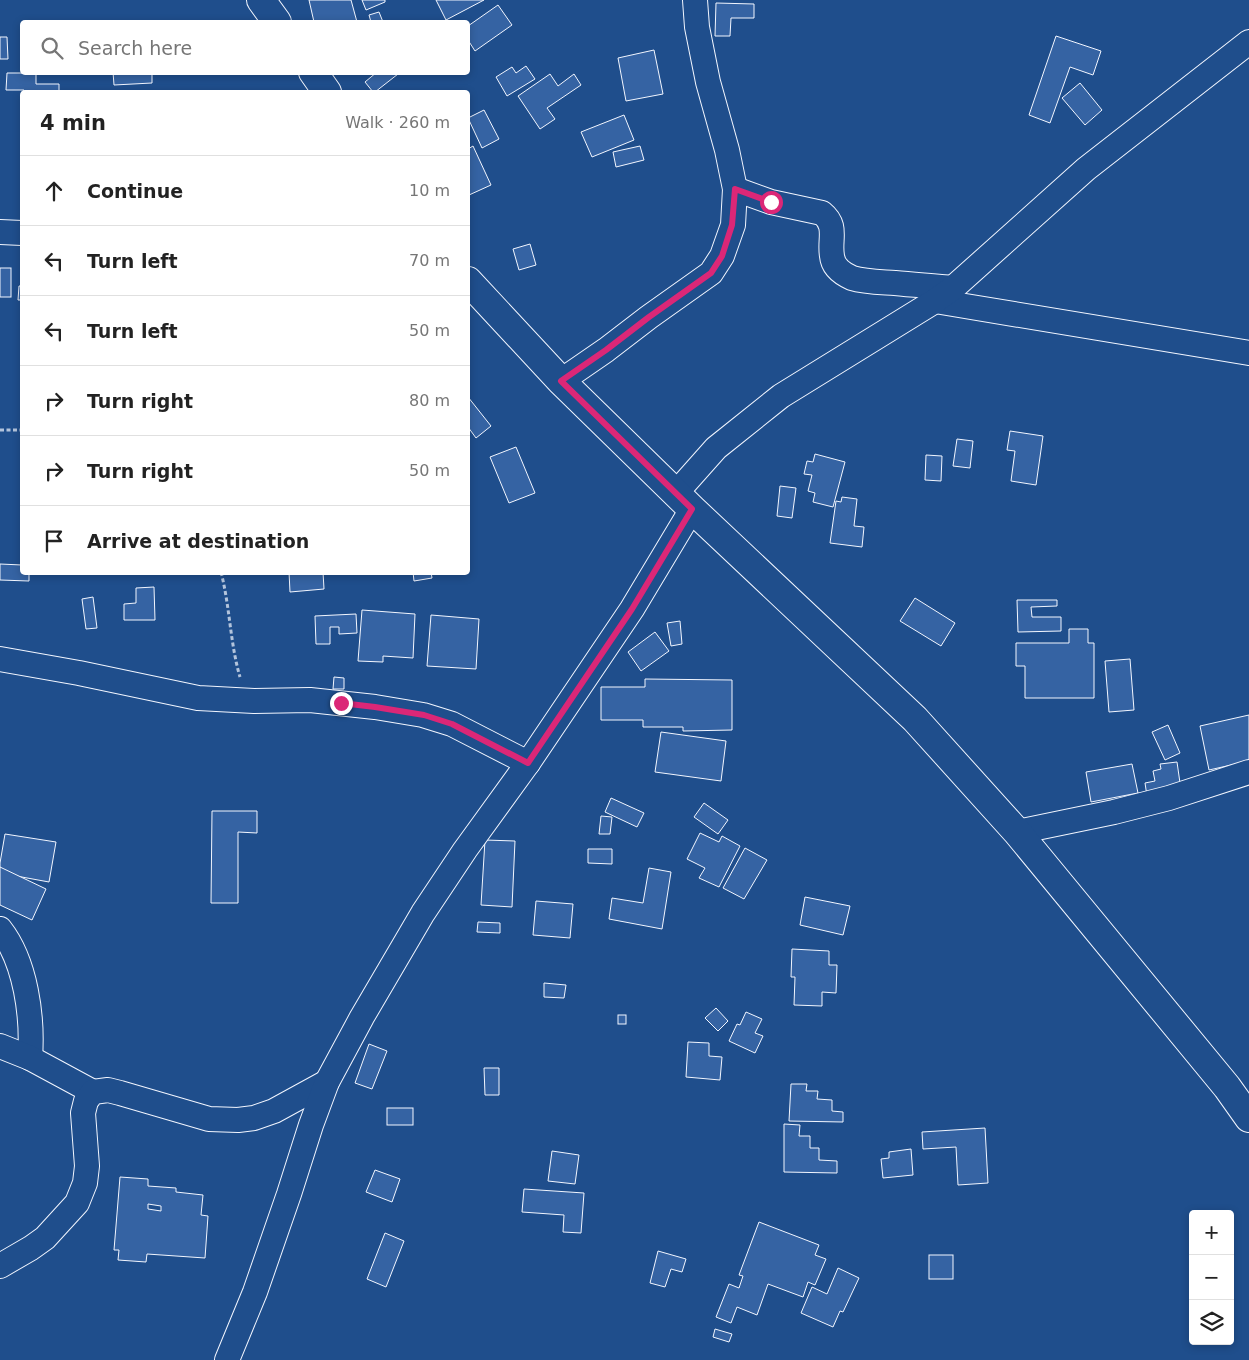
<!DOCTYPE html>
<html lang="en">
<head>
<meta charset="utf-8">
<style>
	body { margin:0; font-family:"DejaVu Sans",sans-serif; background:#f6f6f6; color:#222 }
	.controls { position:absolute; right:15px; bottom:15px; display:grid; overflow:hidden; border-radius:5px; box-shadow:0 2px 8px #0003 }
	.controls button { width:45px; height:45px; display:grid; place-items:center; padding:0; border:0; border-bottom:1px solid #e0e0e0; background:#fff; color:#222; font:25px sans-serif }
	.stop { position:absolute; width:15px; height:15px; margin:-11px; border:4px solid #db2777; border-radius:50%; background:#fff }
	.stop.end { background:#db2777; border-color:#fff; box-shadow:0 1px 5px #0008 }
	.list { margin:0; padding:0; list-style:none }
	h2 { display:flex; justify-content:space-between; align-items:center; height:65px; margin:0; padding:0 20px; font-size:21px }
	h2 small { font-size:16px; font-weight:400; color:#767676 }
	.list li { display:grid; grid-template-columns:32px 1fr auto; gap:15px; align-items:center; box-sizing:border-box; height:70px; padding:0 20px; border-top:1px solid #e0e0e0 }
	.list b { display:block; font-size:19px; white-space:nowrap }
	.list em { font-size:16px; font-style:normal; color:#767676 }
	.icon { flex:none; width:28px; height:28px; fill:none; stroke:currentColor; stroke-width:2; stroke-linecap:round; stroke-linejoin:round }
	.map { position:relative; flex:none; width:1249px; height:1360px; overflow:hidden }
	.search { position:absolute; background:#fff; box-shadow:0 2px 8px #0003; left:20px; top:20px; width:450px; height:55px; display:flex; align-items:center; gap:12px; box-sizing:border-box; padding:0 18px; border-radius:5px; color:#767676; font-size:19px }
	.panel { position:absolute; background:#fff; box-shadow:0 2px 8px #0003; left:20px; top:90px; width:450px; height:485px; border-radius:5px }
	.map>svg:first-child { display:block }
	.building { fill:#3563a3; stroke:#f2f6ff; fill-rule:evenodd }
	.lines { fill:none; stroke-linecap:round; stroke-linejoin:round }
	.minor-casing { stroke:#f2f6ff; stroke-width:26 }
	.tertiary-casing { stroke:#f2f6ff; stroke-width:30 }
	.path { stroke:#b3c4dc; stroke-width:3; stroke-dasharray:4 2.5; stroke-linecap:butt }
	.minor { stroke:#1f4e8c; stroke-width:24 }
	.tertiary { stroke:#1f4e8c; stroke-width:28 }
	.route { stroke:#db2777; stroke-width:6 }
</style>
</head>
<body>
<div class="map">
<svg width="1249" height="1360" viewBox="0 0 1249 1360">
	<rect width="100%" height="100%" fill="#1f4e8c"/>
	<g class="building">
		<path d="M 309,0 L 351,0 L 357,22 L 314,22 Z"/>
		<path d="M 362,0 L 385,0 L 385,2 L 366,10 Z"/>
		<path d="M 436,0 L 484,0 L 446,20 Z"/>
		<path d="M 716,3 L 754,4 L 754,18 L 731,18 L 730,36 L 715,36 Z"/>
		<path d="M 498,5 L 512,25 L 475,51 L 468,40 L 468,26 Z"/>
		<path d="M 379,12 L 383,22 L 371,22 L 369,15 Z"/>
		<path d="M 1056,36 L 1101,51 L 1093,75 L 1070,67 L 1050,123 L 1029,115 Z"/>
		<path d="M 0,37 L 7,37 L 8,59 L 0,59 Z"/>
		<path d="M 654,50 L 663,94 L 626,101 L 618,58 Z"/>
		<path d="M 526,66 L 535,79 L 507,96 L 496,77 L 512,67 L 516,73 Z"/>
		<path d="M 113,72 L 152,72 L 152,83 L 114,85 Z"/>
		<path d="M 377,72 L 397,72 L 398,74 L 375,92 L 373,92 L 365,82 Z"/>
		<path d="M 7,73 L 36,73 L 36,84 L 59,84 L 59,92 L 24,92 L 24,90 L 6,90 Z"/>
		<path d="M 550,74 L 558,86 L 574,74 L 581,85 L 547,108 L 555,119 L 540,129 L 518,96 Z"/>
		<path d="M 1080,83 L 1102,110 L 1085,125 L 1062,98 Z"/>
		<path d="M 484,110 L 499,139 L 482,148 L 468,118 Z"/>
		<path d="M 624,115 L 634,140 L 592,157 L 581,132 Z"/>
		<path d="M 473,146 L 491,185 L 469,195 L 468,192 L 468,149 Z"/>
		<path d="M 640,146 L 644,160 L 616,167 L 613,152 Z"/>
		<path d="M 530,244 L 536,265 L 519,270 L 513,249 Z"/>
		<rect x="0" y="268" width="11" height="29"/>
		<path d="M 19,286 L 22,286 L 22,300 L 18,300 Z"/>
		<path d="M 468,397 L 491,426 L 476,438 L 468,427 Z"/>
		<path d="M 1010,431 L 1043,436 L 1036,485 L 1011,481 L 1015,451 L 1007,450 Z"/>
		<path d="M 957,439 L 973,441 L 970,468 L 953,466 Z"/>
		<path d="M 516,447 L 535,493 L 509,503 L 490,457 Z"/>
		<path d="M 815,454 L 845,462 L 833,507 L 813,502 L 815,493 L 808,491 L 812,475 L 804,474 L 807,461 L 813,462 Z"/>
		<path d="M 926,455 L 942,456 L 941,481 L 925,480 Z"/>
		<path d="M 780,486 L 796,488 L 792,518 L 777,516 Z"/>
		<path d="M 842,497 L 857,499 L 854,526 L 864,527 L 862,547 L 830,543 L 836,501 L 841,502 Z"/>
		<path d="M 0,564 L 22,565 L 22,572 L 29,572 L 29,581 L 0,580 Z"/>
		<path d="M 289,572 L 323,572 L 324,589 L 290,592 Z"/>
		<path d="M 413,572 L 431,572 L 432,578 L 414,581 Z"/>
		<path d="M 154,587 L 155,620 L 124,620 L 124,604 L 136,603 L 136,588 Z"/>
		<path d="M 93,597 L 97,628 L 86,629 L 82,599 Z"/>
		<path d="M 915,598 L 955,623 L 941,646 L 900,621 Z"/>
		<path d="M 1017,600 L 1057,600 L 1057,606 L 1031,607 L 1032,617 L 1061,617 L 1061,631 L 1018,632 Z"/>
		<path d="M 362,610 L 415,614 L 413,658 L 383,656 L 383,662 L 358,661 Z"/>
		<path d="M 356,614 L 357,633 L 339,634 L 339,627 L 330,627 L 330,644 L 316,644 L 315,616 Z"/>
		<path d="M 431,615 L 479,619 L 476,669 L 427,666 Z"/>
		<path d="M 680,621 L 682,644 L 671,646 L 667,623 Z"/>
		<path d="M 1069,629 L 1088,629 L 1088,643 L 1094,643 L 1094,698 L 1025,698 L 1025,666 L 1016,666 L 1016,643 L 1069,643 Z"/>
		<path d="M 655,632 L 669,651 L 641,671 L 628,652 Z"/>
		<path d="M 1130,659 L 1134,710 L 1109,712 L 1105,661 Z"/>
		<path d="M 334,677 L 344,678 L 344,689 L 333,689 Z"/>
		<path d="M 645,679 L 732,680 L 732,730 L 683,731 L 683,727 L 643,727 L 643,720 L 601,720 L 601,687 L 645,687 Z"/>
		<path d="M 1249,715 L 1249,761 L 1209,770 L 1200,726 Z"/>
		<path d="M 1168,725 L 1180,753 L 1165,760 L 1152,732 Z"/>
		<path d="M 661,732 L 726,741 L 721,781 L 655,772 Z"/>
		<path d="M 1177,762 L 1181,790 L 1147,796 L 1145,783 L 1155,781 L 1153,771 L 1161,769 L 1160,764 Z"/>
		<path d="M 1132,764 L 1138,793 L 1091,802 L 1086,772 Z"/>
		<path d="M 611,798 L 644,813 L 637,827 L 605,812 Z"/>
		<path d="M 704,803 L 728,820 L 718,834 L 694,817 Z"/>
		<path d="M 212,811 L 257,811 L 257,833 L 238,832 L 238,903 L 211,903 Z"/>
		<path d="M 601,816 L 612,817 L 610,834 L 599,834 Z"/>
		<path d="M 700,833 L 719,842 L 722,836 L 740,846 L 719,887 L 699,878 L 705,868 L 687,859 Z"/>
		<path d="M 5,834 L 56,842 L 49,882 L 0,873 L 0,863 Z"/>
		<path d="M 485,840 L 515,841 L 512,907 L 481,905 Z"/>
		<path d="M 745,848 L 767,860 L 744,899 L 723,888 Z"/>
		<path d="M 588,849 L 612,849 L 612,864 L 588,863 Z"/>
		<path d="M 0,867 L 46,889 L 32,920 L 0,905 Z"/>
		<path d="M 649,868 L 671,872 L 662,929 L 609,919 L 612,898 L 643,903 Z"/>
		<path d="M 805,897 L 850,906 L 843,935 L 800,925 Z"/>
		<path d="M 536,901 L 573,904 L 570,938 L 533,935 Z"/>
		<path d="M 478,922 L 500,923 L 500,933 L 477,932 Z"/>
		<path d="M 792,949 L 829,951 L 829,965 L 837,965 L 836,993 L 822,992 L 822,1006 L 794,1005 L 795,977 L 791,977 Z"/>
		<path d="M 544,983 L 566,985 L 564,998 L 544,997 Z"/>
		<path d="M 716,1008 L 728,1021 L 718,1031 L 705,1018 Z"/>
		<path d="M 746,1012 L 762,1019 L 755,1033 L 763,1036 L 755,1053 L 729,1041 L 737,1024 L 740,1025 Z"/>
		<rect x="618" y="1015" width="8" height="9"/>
		<path d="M 688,1042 L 709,1043 L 709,1056 L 722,1057 L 720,1080 L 686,1077 Z"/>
		<path d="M 369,1044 L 387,1051 L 372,1089 L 355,1083 Z"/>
		<path d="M 484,1068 L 499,1068 L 499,1095 L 485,1095 Z"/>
		<path d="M 791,1084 L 807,1084 L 806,1091 L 818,1091 L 817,1099 L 832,1100 L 832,1111 L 843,1112 L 843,1122 L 789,1121 Z"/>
		<rect x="387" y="1108" width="26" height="17"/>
		<path d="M 784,1124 L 800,1125 L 799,1136 L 810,1136 L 810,1148 L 819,1148 L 819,1160 L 837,1161 L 837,1173 L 784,1172 Z"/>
		<path d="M 985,1128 L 988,1183 L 958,1185 L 956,1147 L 923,1149 L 922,1132 Z"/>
		<path d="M 911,1149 L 913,1175 L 883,1178 L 881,1159 L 889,1158 L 889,1152 Z"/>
		<path d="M 552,1151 L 579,1155 L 575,1184 L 548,1181 Z"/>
		<path d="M 375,1170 L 400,1179 L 392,1202 L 366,1192 Z"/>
		<path d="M 120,1177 L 148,1179 L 148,1186 L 176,1188 L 176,1192 L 203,1195 L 201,1215 L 208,1216 L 205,1258 L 147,1254 L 146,1262 L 118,1260 L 119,1250 L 114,1250 ZM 148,1204 L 161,1206 L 161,1211 L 148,1209 Z"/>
		<path d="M 524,1189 L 584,1193 L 581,1233 L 563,1232 L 564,1215 L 522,1212 Z"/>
		<path d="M 759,1222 L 819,1245 L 815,1255 L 826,1259 L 815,1285 L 808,1282 L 803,1297 L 768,1284 L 757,1315 L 737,1307 L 731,1323 L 716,1317 L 729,1284 L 739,1288 L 743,1276 L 739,1275 Z"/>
		<path d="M 385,1233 L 404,1241 L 386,1287 L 367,1279 Z"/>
		<path d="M 658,1251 L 686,1259 L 682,1272 L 671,1269 L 665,1287 L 650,1283 Z"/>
		<rect x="929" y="1255" width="24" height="24"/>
		<path d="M 838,1268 L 859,1278 L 843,1312 L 840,1311 L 833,1327 L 801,1313 L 812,1287 L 827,1294 Z"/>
		<path d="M 715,1329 L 732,1334 L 729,1342 L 713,1337 Z"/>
	</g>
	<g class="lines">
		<defs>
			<g id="minor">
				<path d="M 735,189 L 771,202 L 822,213 C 838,226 829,239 832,256 C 833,267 843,274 852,278 C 865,282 881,282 895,283 C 914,285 934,286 953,288"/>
				<path d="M 0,232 L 22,233"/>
				<path d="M 935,301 L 1249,353"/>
				<path d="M 561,381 L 606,350 L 649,317 L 711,273 L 722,256 L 733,225 L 735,189 L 727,150 L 708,82 L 697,27 L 695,0"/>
				<path d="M 676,493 L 716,448 L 781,396 L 935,301 L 953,288 L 1086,169 L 1249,42"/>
				<path d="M 0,659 L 79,673 L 198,698 L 254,701 L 310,700 L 375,707 L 423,715 L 452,724 L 528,763"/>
				<path d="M 1017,832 L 1114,812 L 1169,798 L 1249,772"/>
				<path d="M 0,929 C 26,962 33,1017 30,1058"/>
				<path d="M 0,1046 L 30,1058 L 93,1092"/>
				<path d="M 0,1266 L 31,1248 L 45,1238 L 77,1203 L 85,1183 L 87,1166 L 83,1113 L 86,1101 L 93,1092 L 108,1090 L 120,1093 L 209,1119 L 238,1120 L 254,1118 L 274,1111 L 327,1082"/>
				<path d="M 227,1360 L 255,1292 L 289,1194 L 311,1125 L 327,1082 L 362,1017 L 423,913 L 465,850 L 528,763 L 632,609 L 692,509"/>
			</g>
			<g id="tertiary">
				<path d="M 261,0 L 277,22"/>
				<path d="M 313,72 L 327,92"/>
				<path d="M 468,281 L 561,381 L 692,509 L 915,719 L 1017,832 L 1227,1087 L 1249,1118"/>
			</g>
		</defs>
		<use href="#minor" class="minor-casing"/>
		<use href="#tertiary" class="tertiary-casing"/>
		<g class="path">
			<path d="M 0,430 L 22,430"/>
			<path d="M 221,572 C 230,607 230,643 240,677"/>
		</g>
		<use href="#minor" class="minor"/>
		<use href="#tertiary" class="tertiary"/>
	</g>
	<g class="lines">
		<path class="route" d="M 341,703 L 375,707 L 424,715 L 452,724 L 528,763 L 632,609 L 692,509 L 561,381 L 606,350 L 649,317 L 711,273 L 722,256 L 732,225 L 735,189 L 771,202"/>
	</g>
</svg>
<div class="controls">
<button>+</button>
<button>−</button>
<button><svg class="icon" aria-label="layers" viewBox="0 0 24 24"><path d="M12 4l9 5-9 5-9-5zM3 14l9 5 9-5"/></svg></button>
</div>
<div class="stop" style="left:771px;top:202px"></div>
<div class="stop end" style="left:341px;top:703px"></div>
<div class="search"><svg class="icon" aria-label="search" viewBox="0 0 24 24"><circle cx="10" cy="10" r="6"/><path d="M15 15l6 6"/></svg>Search here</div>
<section class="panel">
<h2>4 min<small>Walk · 260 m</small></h2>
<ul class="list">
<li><svg class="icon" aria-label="ahead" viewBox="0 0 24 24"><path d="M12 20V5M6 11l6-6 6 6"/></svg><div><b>Continue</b></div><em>10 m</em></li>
<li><svg class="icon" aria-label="left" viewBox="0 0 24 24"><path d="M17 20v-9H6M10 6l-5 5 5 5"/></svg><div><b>Turn left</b></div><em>70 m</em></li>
<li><svg class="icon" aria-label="left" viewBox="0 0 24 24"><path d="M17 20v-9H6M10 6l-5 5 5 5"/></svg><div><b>Turn left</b></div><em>50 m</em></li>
<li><svg class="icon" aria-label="right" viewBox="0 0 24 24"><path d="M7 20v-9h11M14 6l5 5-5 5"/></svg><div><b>Turn right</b></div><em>80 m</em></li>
<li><svg class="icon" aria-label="right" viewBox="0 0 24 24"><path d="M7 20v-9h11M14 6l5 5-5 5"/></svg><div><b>Turn right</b></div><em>50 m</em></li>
<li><svg class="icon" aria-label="arrive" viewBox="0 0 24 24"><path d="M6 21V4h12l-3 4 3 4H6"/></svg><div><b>Arrive at destination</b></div></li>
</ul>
</section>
</div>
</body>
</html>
